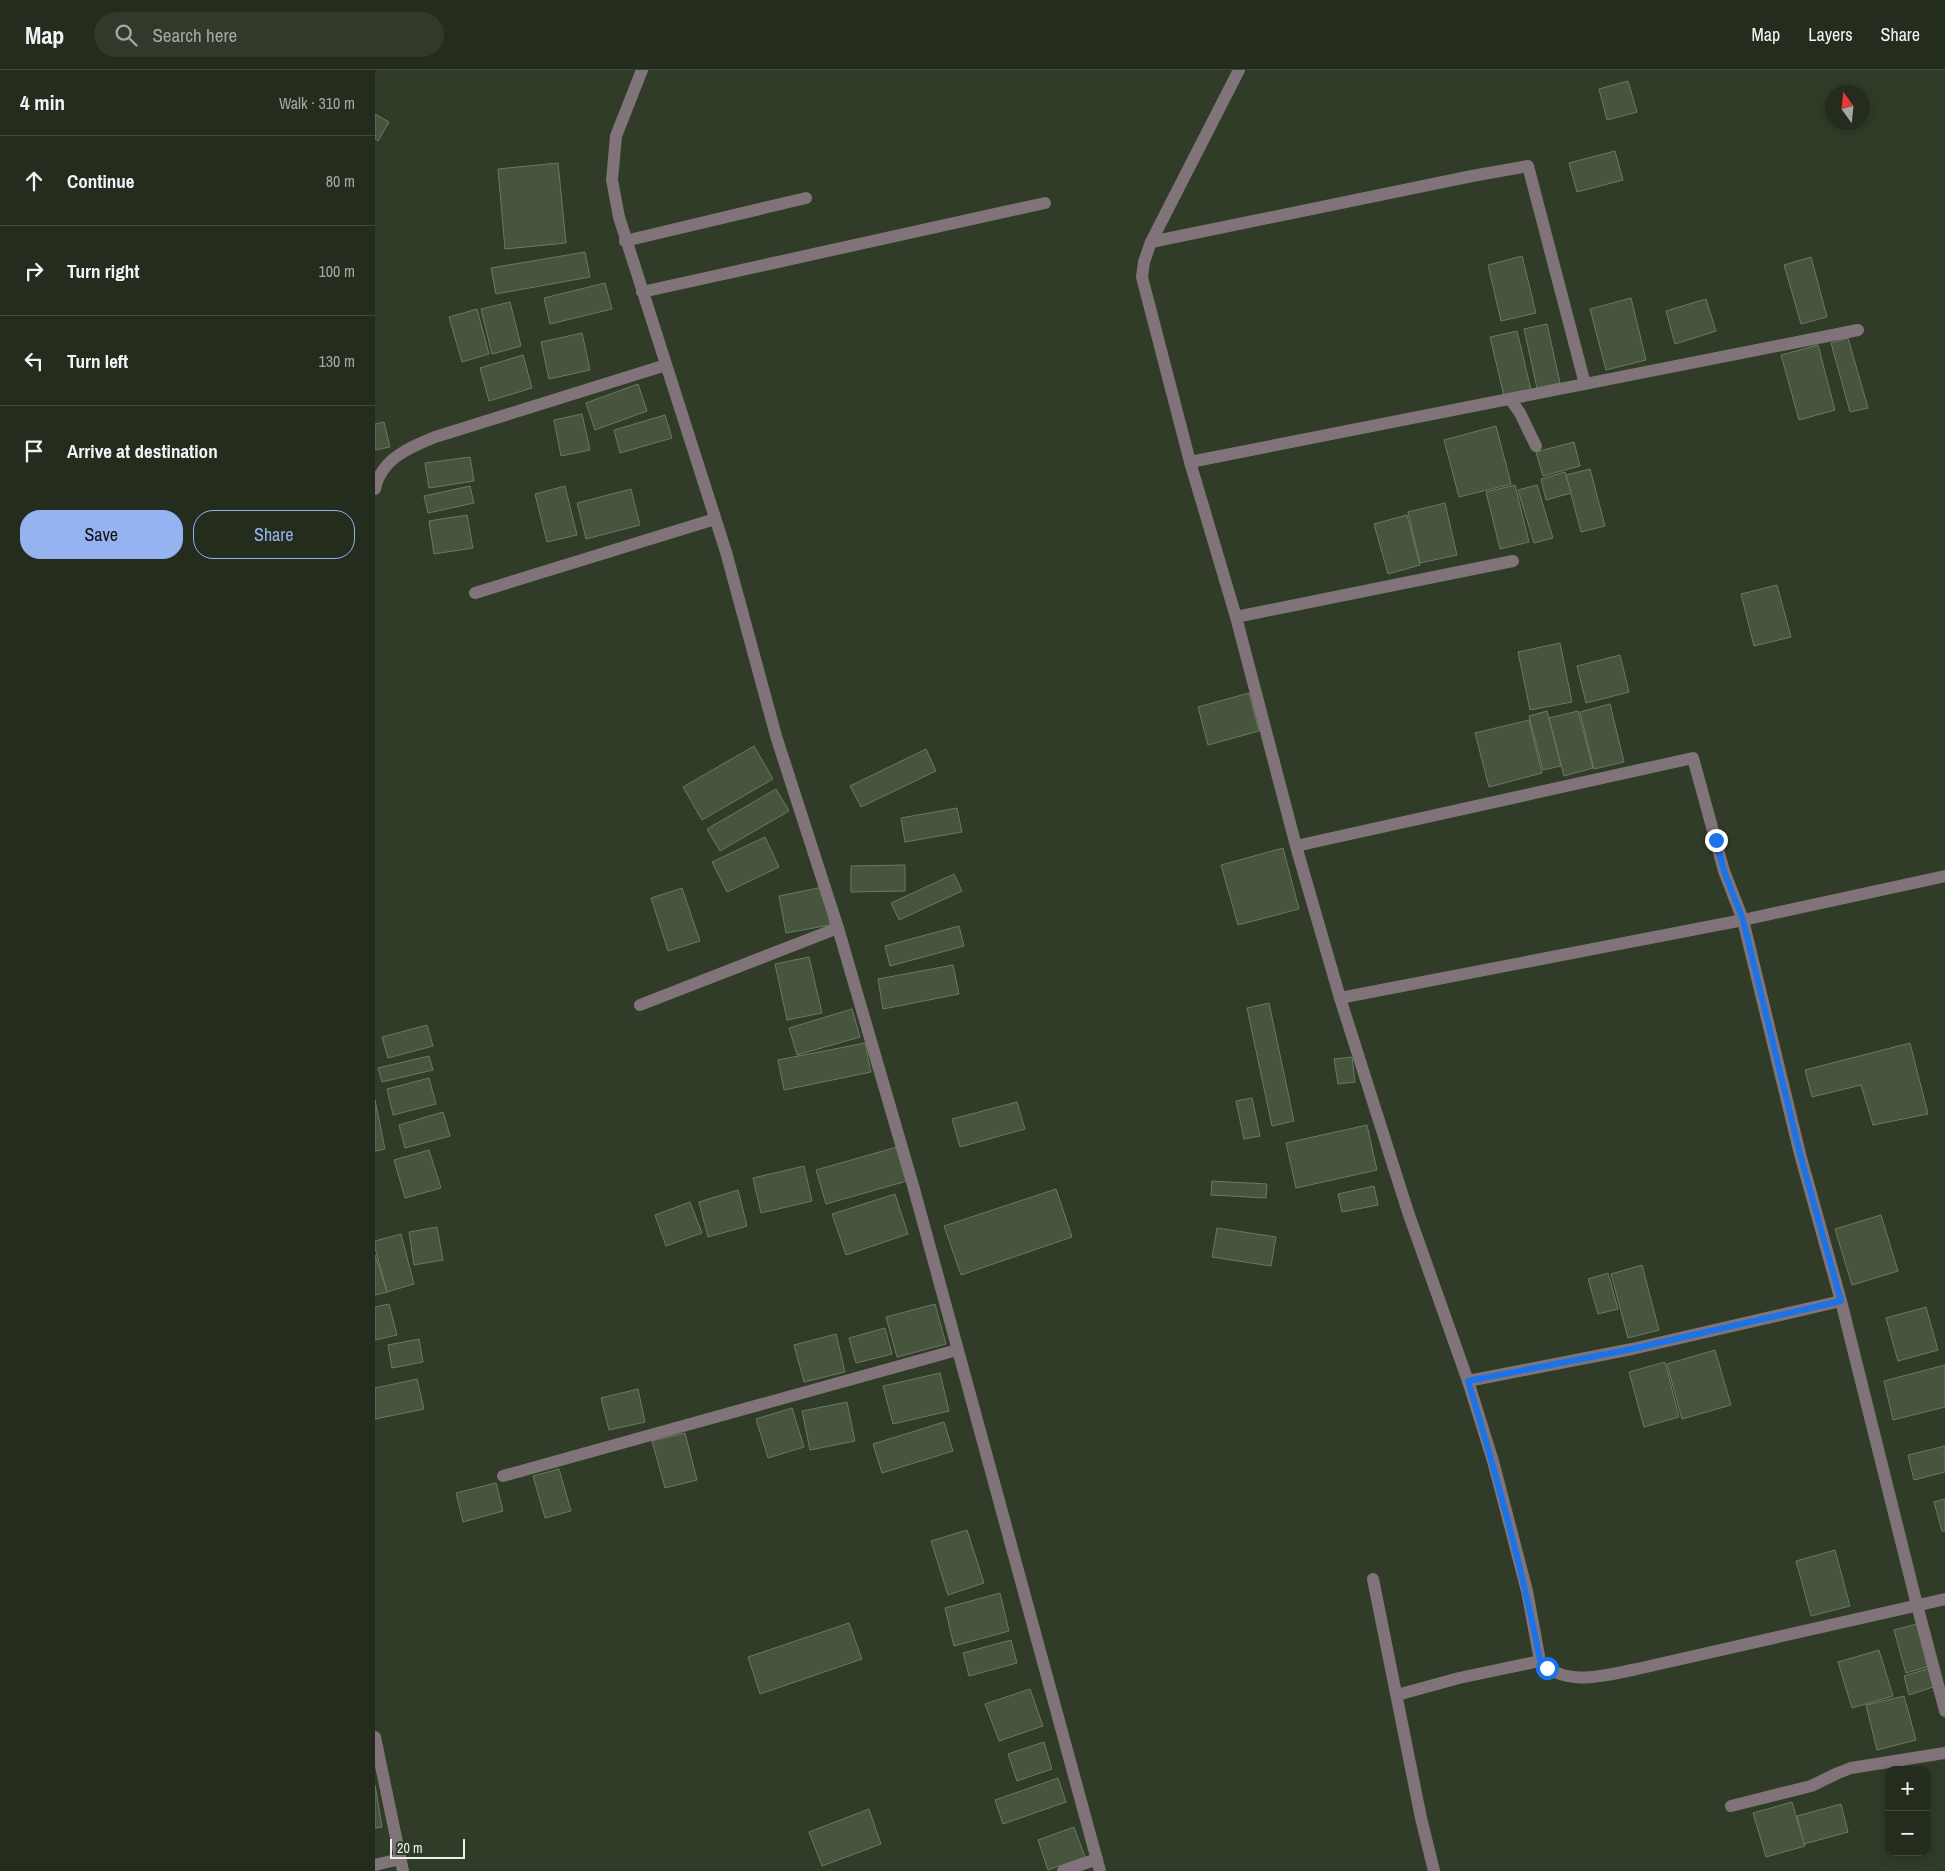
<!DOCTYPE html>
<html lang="en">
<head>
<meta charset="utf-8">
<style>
	body { margin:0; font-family:"Archivo Narrow",sans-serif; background:#30392a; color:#f1f3f6 }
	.controls { position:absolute; right:15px; bottom:15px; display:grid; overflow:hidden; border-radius:10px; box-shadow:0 2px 12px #0003 }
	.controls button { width:45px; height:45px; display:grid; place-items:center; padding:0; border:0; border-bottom:1px solid #41493b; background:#242d1d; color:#f1f3f6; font:25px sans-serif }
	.compass { position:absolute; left:1450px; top:15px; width:45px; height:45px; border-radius:50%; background:#242d1d; box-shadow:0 2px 12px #0003; rotate:345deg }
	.scale { position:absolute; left:15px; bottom:12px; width:75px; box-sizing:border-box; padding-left:5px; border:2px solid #e9f1e4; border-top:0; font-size:14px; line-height:18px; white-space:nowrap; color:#e9f1e4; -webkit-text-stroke:4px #303c27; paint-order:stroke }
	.stop { position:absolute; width:15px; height:15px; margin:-11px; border:4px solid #1a73e8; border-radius:50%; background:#fff }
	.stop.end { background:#1a73e8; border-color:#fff; box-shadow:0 1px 5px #0008 }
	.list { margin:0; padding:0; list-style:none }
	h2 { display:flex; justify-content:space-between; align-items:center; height:65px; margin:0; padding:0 20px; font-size:21px }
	h2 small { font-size:16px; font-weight:400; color:#a3a8a4 }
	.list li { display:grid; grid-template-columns:32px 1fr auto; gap:15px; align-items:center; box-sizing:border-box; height:90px; padding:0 20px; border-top:1px solid #41493b }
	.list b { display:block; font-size:19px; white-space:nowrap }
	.list em { font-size:16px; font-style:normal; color:#a3a8a4 }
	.actions { display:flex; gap:10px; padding:15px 20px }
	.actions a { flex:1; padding:11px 0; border:1px solid #95b2f1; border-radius:20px; text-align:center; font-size:18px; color:#95b2f1 }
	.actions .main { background:#95b2f1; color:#111 }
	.icon { flex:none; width:28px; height:28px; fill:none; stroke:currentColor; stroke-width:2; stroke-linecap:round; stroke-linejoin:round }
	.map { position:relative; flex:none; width:1570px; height:1801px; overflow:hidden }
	header { display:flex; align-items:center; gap:30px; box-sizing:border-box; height:70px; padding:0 25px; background:#242d1d; border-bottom:1px solid #41493b }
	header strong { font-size:24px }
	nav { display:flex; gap:28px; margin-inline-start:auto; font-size:18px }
	.search { width:350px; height:45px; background:#30392a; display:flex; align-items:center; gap:12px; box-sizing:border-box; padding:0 18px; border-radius:28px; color:#a3a8a4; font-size:19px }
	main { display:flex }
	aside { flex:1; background:#242d1d }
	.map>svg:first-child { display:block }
	.building { fill:#47543e; stroke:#6b7962 }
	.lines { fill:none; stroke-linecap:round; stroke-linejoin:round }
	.minor { stroke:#80747a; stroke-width:12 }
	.route { stroke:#1a73e8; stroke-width:6 }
</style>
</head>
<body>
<header>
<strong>Map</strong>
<div class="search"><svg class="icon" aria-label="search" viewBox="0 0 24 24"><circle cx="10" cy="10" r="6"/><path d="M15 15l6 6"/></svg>Search here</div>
<nav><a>Map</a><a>Layers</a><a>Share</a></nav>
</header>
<main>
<aside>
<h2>4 min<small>Walk · 310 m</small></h2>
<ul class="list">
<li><svg class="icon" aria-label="ahead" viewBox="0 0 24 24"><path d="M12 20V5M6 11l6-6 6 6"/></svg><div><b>Continue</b></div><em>80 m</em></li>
<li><svg class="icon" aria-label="right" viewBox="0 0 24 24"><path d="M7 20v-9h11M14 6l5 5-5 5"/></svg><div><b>Turn right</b></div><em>100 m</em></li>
<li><svg class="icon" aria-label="left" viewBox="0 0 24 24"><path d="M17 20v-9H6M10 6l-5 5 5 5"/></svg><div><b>Turn left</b></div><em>130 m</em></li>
<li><svg class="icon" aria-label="arrive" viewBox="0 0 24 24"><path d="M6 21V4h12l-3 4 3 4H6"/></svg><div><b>Arrive at destination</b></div></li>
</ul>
<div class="actions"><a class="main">Save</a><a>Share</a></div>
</aside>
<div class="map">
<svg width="1570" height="1801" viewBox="0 0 1570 1801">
	<rect width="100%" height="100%" fill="#303c27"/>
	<g class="building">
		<path d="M 1253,11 L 1262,42 L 1232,50 L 1224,19 Z"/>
		<path d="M 0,44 L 14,52 L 3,71 L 0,69 Z"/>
		<path d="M 1240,81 L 1248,110 L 1202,122 L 1194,93 Z"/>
		<path d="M 183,93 L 191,173 L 130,179 L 123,99 Z"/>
		<path d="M 210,182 L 215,207 L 121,224 L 116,198 Z"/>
		<path d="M 1147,186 L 1161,243 L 1126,251 L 1113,195 Z"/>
		<path d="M 1436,187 L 1452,247 L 1426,254 L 1409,195 Z"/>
		<path d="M 230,213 L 237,239 L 175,254 L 169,228 Z"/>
		<path d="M 1256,228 L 1271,290 L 1231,300 L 1215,239 Z"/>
		<path d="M 1331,229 L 1341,261 L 1300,274 L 1291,241 Z"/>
		<path d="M 135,232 L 146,276 L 117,284 L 106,239 Z"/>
		<path d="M 102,239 L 114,284 L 87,292 L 74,247 Z"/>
		<path d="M 1172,254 L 1185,313 L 1162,318 L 1149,259 Z"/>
		<path d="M 1142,261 L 1156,320 L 1129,326 L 1115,267 Z"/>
		<path d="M 207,263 L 215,300 L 174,309 L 166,272 Z"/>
		<path d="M 1473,268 L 1493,338 L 1475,342 L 1456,273 Z"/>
		<path d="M 1443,275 L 1460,340 L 1424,350 L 1406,285 Z"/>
		<path d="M 148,285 L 157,318 L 114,331 L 105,298 Z"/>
		<path d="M 263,314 L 272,341 L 220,360 L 211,333 Z"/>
		<path d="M 207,344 L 215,380 L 186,386 L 179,350 Z"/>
		<path d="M 290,345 L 297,368 L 245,383 L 239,360 Z"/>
		<path d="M 9,352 L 15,377 L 0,380 L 0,354 Z"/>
		<path d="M 1121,356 L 1136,414 L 1084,427 L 1069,370 Z"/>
		<path d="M 1199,372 L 1205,396 L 1168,406 L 1161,382 Z"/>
		<path d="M 95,387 L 99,411 L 54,418 L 50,393 Z"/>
		<path d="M 1215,399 L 1230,456 L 1206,462 L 1191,405 Z"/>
		<path d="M 1190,402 L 1196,423 L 1171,430 L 1166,409 Z"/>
		<path d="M 1140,415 L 1154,472 L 1125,479 L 1111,422 Z"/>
		<path d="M 1162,415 L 1178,468 L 1159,473 L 1143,420 Z"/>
		<path d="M 95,416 L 99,433 L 53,443 L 49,426 Z"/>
		<path d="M 190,416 L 202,465 L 172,472 L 160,424 Z"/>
		<path d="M 256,419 L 265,455 L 211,469 L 202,433 Z"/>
		<path d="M 1070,433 L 1082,485 L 1045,493 L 1033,442 Z"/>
		<path d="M 92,445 L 98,478 L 59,484 L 54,451 Z"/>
		<path d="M 1032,445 L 1045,495 L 1013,504 L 999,454 Z"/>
		<path d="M 1402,515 L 1416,567 L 1379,576 L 1366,524 Z"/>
		<path d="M 1185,573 L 1197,632 L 1155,640 L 1143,582 Z"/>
		<path d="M 1245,585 L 1254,622 L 1211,633 L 1202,596 Z"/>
		<path d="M 874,623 L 884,661 L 833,675 L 823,637 Z"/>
		<path d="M 1235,634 L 1249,692 L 1219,699 L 1205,642 Z"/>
		<path d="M 1172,641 L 1186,696 L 1168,700 L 1154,646 Z"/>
		<path d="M 1203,641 L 1218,698 L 1189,706 L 1174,648 Z"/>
		<path d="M 1154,650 L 1167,703 L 1114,717 L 1100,663 Z"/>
		<path d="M 379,676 L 398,709 L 327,750 L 308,717 Z"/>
		<path d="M 551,679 L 561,701 L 486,737 L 475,716 Z"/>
		<path d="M 401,719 L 414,741 L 345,781 L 332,759 Z"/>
		<path d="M 582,738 L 587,762 L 530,772 L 526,748 Z"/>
		<path d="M 390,767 L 404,797 L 352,822 L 337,792 Z"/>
		<path d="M 908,778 L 924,839 L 863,855 L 846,795 Z"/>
		<path d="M 530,795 L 530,821 L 476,822 L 476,796 Z"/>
		<path d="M 579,804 L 587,821 L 524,850 L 516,833 Z"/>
		<path d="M 448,817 L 455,855 L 411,863 L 404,826 Z"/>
		<path d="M 307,818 L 325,871 L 293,881 L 276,828 Z"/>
		<path d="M 584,856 L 589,876 L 515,896 L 510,876 Z"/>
		<path d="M 434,887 L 447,943 L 412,950 L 400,894 Z"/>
		<path d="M 578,895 L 584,924 L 508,939 L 503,909 Z"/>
		<path d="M 894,933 L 919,1051 L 897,1056 L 872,938 Z"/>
		<path d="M 477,939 L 485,967 L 422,985 L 414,958 Z"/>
		<path d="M 52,955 L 58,976 L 13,988 L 7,967 Z"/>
		<path d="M 490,973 L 496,1002 L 409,1020 L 403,990 Z"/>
		<path d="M 1535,973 L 1553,1044 L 1498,1055 L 1486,1015 L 1437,1027 L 1430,1000 Z"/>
		<path d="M 54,986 L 58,1000 L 7,1012 L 3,998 Z"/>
		<path d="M 977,987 L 980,1012 L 963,1014 L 959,989 Z"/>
		<path d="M 54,1008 L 61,1034 L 18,1045 L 12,1019 Z"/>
		<path d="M 877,1028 L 885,1066 L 869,1069 L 861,1031 Z"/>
		<path d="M 0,1030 L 10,1079 L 0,1081 Z"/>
		<path d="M 642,1032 L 650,1059 L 585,1077 L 577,1049 Z"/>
		<path d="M 68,1042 L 75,1066 L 30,1078 L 24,1055 Z"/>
		<path d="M 992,1055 L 1002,1100 L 921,1118 L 911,1073 Z"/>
		<path d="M 522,1077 L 532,1111 L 451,1134 L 441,1100 Z"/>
		<path d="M 54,1080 L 66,1118 L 30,1128 L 19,1090 Z"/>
		<path d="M 429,1096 L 437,1131 L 386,1143 L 378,1108 Z"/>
		<path d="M 837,1111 L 892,1114 L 891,1128 L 836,1125 Z"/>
		<path d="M 999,1116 L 1003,1135 L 967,1142 L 963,1124 Z"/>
		<path d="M 681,1119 L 697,1167 L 586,1205 L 569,1156 Z"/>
		<path d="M 363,1120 L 372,1156 L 333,1167 L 324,1132 Z"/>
		<path d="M 520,1124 L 533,1164 L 471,1185 L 457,1144 Z"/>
		<path d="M 315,1132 L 327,1163 L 291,1176 L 280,1145 Z"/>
		<path d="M 1506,1145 L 1523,1201 L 1477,1215 L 1460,1159 Z"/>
		<path d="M 62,1157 L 68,1190 L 39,1195 L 34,1162 Z"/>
		<path d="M 842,1158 L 901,1167 L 896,1196 L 837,1187 Z"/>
		<path d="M 26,1164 L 39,1214 L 12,1222 L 0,1178 L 0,1171 Z"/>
		<path d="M 0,1185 L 12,1222 L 0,1225 Z"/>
		<path d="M 1267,1195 L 1284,1260 L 1253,1268 L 1236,1204 Z"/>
		<path d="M 1233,1203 L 1243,1239 L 1223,1244 L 1213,1209 Z"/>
		<path d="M 14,1234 L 22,1265 L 0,1270 L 0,1237 Z"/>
		<path d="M 560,1234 L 571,1274 L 522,1287 L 511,1247 Z"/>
		<path d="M 1551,1237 L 1563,1280 L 1523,1291 L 1511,1248 Z"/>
		<path d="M 510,1258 L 517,1284 L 481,1293 L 474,1268 Z"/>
		<path d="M 461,1264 L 470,1302 L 429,1312 L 419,1275 Z"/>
		<path d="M 44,1269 L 48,1292 L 17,1298 L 13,1275 Z"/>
		<path d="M 1340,1280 L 1356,1335 L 1307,1349 L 1292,1294 Z"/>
		<path d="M 1290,1292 L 1304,1347 L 1269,1357 L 1254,1302 Z"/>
		<path d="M 1570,1295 L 1570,1337 L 1518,1350 L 1509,1311 Z"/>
		<path d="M 565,1303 L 574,1341 L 518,1354 L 508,1316 Z"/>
		<path d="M 42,1309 L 49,1339 L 0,1349 L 0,1318 Z"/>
		<path d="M 263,1319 L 270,1352 L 234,1360 L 226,1328 Z"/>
		<path d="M 472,1332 L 480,1371 L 435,1380 L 427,1341 Z"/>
		<path d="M 417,1338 L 429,1377 L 393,1388 L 381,1349 Z"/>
		<path d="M 569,1352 L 578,1381 L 507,1403 L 498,1374 Z"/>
		<path d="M 310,1363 L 322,1410 L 290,1418 L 277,1371 Z"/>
		<path d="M 1570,1376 L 1570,1402 L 1539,1410 L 1533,1385 Z"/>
		<path d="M 184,1399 L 196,1441 L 170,1448 L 158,1406 Z"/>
		<path d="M 121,1413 L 128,1441 L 88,1452 L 81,1423 Z"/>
		<path d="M 1570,1429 L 1570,1461 L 1567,1461 L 1559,1432 Z"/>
		<path d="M 592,1460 L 609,1513 L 573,1525 L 556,1471 Z"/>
		<path d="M 1460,1480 L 1475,1536 L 1436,1546 L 1421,1491 Z"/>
		<path d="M 625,1523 L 634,1561 L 579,1576 L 570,1538 Z"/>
		<path d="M 474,1553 L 487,1589 L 385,1624 L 373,1587 Z"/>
		<path d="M 1546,1553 L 1558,1595 L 1531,1603 L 1519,1560 Z"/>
		<path d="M 636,1570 L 642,1593 L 594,1606 L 588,1583 Z"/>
		<path d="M 1504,1580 L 1518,1626 L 1477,1638 L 1463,1592 Z"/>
		<path d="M 1558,1597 L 1564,1615 L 1534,1625 L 1529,1606 Z"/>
		<path d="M 655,1619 L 668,1656 L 624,1671 L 610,1634 Z"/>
		<path d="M 1529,1626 L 1541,1670 L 1502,1680 L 1491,1635 Z"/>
		<path d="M 669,1672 L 677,1699 L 642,1711 L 633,1684 Z"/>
		<path d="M 683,1708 L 691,1732 L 628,1754 L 620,1730 Z"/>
		<path d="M 0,1715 L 7,1757 L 0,1758 Z"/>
		<path d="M 1417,1732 L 1430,1776 L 1391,1787 L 1378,1743 Z"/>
		<path d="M 1466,1734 L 1473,1762 L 1429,1774 L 1422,1746 Z"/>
		<path d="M 494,1739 L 506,1774 L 447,1796 L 434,1762 Z"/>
		<path d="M 699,1757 L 710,1787 L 673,1800 L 663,1770 Z"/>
	</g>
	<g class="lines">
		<g class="minor">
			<path d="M 267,0 L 241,66 L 237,110 L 244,147 L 351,482 L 401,666 L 463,858 L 539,1119 L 725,1801"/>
			<path d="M 864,0 L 776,172 L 769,192 L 767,207 L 815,392 L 861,547 L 921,776 L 965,928 L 1033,1142 L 1093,1311 L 1118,1391 L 1152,1521 L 1165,1591 L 1084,1608 L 1022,1625"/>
			<path d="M 250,171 L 431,128"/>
			<path d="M 776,172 L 1097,106 L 1153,96 L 1210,314"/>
			<path d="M 267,222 L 670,133"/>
			<path d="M 1135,329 L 1145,343 L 1161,376"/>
			<path d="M 815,392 L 1483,260"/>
			<path d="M 0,419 C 6,389 35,377 60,367 L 291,295"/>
			<path d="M 100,523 L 340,449"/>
			<path d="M 861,547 L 1138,491"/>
			<path d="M 921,776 L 1318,688 L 1349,801 L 1368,850 L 1425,1084 L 1466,1231 L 1542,1535 L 1570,1641"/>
			<path d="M 965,928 L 1368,850 L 1570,806"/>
			<path d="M 265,935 L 463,858"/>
			<path d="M 1093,1311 L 1257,1279 L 1466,1231"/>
			<path d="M 128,1406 L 582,1280"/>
			<path d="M 998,1509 L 1046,1748 L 1059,1801"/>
			<path d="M 1165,1591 C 1190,1618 1230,1605 1262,1599 L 1570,1529"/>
			<path d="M 0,1667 L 28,1801"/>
			<path d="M 1356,1736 L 1436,1716 L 1463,1703 L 1476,1698 L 1570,1683"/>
			<path d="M 0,1795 L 25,1789"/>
			<path d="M 688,1801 L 722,1789"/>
		</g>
	</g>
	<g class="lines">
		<path class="route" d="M 1172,1598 L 1165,1590 C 1147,1496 1121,1403 1093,1311 L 1257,1279 L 1466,1231 L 1425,1084 L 1368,850 L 1349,801 L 1341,770"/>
	</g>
</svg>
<div class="controls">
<button>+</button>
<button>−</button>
</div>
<svg class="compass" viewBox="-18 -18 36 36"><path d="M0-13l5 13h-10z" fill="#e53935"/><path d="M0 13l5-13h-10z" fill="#a3a8a4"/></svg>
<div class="scale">20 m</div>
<div class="stop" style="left:1172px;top:1598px"></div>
<div class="stop end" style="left:1341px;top:770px"></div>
</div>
</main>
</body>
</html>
